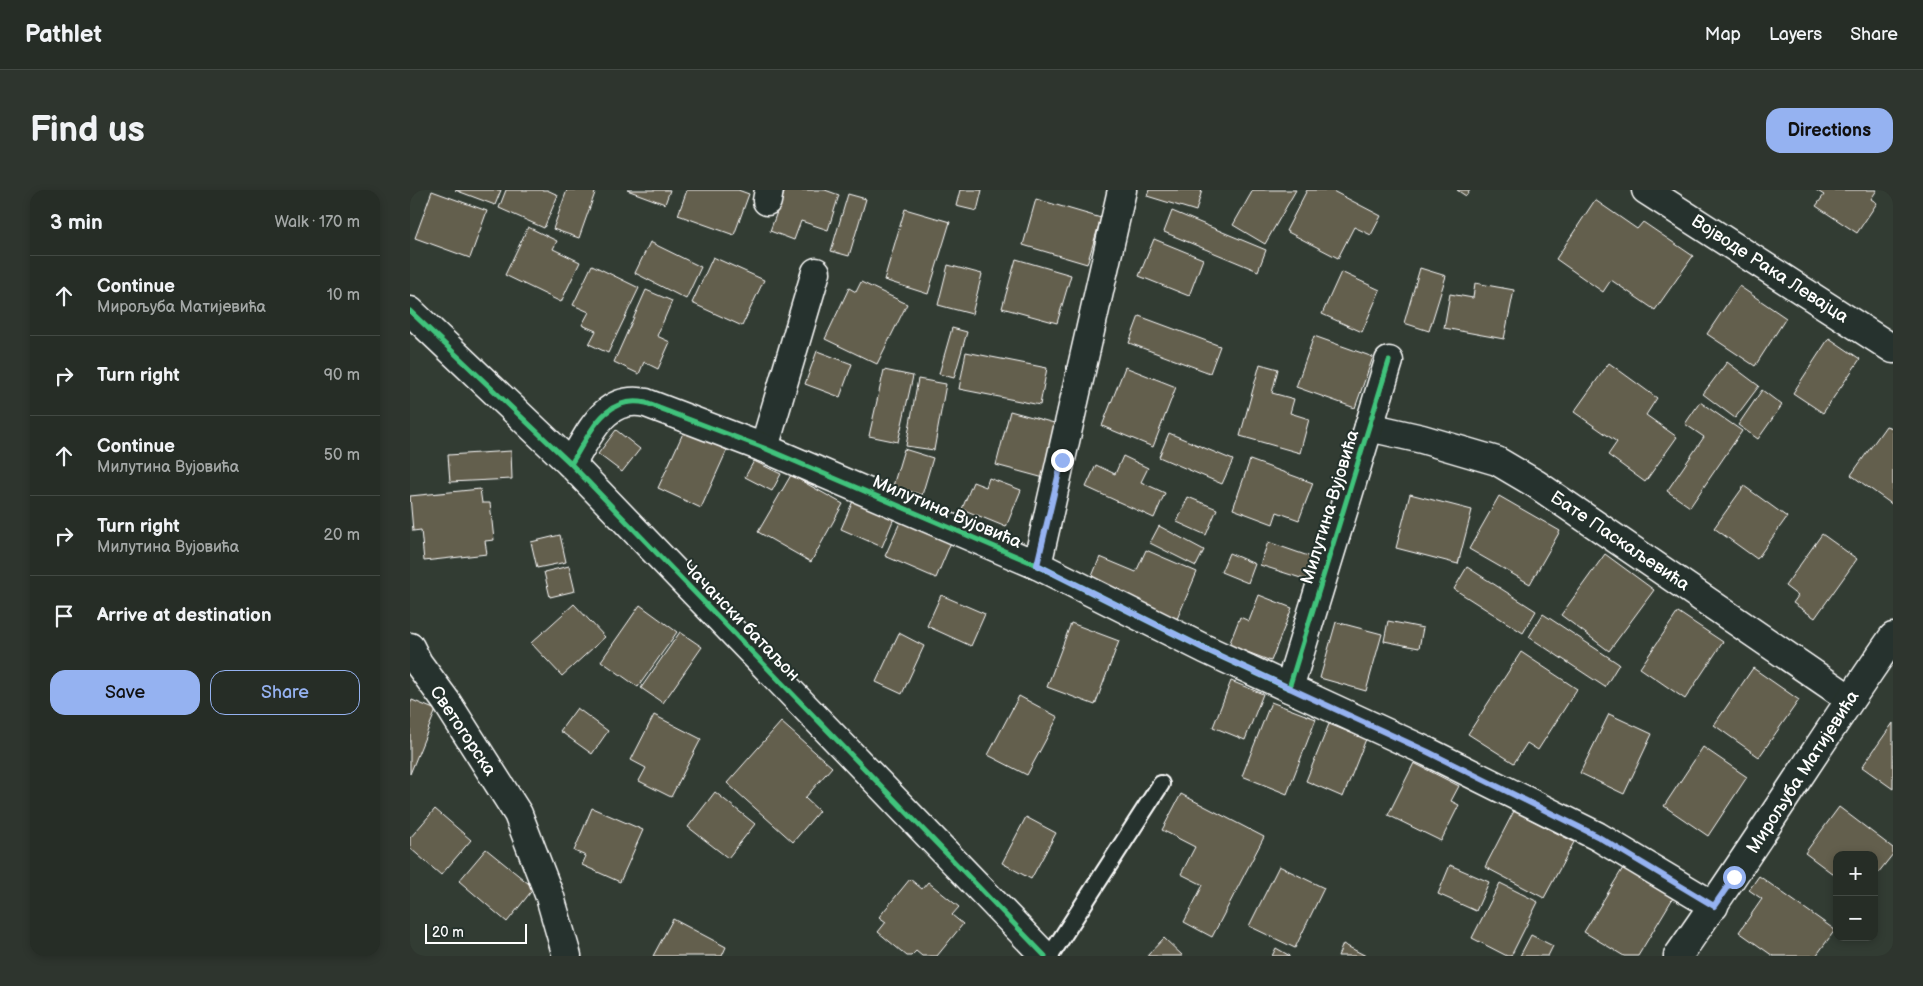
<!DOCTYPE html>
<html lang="en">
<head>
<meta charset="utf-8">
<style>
	body { margin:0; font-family:"Balsamiq Sans",sans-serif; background:#2e352e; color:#f1f3f6 }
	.controls { position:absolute; right:15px; bottom:15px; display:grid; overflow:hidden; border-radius:10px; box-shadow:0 2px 8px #0003 }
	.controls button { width:45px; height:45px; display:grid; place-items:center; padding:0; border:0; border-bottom:1px solid #424943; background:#262d26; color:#f1f3f6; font:25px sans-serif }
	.scale { position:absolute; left:15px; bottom:12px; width:102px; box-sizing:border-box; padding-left:5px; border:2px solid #fff; border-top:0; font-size:14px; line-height:18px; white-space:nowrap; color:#fff; -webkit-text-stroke:4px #26332d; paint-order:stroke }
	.stop { position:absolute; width:15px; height:15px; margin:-11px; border:4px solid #95b2f1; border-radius:50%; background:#fff }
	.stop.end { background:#95b2f1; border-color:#fff; box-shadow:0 1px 5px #0008 }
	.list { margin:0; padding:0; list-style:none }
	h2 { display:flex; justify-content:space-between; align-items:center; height:65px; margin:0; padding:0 20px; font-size:21px }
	h2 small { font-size:16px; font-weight:400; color:#a4a8a7 }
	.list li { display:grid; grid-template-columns:32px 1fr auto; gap:15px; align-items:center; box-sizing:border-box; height:80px; padding:0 20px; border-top:1px solid #424943 }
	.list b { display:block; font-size:19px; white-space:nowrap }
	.list p { margin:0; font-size:16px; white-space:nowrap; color:#a4a8a7 }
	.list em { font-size:16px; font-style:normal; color:#a4a8a7 }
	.actions { display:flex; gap:10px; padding:15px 20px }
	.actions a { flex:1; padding:11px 0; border:1px solid #95b2f1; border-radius:15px; text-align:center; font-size:18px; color:#95b2f1 }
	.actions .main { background:#95b2f1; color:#111 }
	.icon { flex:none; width:28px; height:28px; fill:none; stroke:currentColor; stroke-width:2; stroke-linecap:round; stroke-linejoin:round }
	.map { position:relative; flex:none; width:1483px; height:766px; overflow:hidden; border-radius:15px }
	header { display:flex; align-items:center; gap:30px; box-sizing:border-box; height:70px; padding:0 25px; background:#262d26; border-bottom:1px solid #424943 }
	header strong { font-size:24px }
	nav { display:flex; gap:28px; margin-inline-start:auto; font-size:18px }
	.intro { display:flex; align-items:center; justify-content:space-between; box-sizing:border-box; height:120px; padding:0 30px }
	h1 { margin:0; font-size:35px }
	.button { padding:12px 22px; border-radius:15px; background:#95b2f1; color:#111; font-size:18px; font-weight:700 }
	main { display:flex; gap:30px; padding:0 30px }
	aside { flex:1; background:#262d26; border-radius:15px; box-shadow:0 2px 8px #0003 }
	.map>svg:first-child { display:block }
	.building { fill:#645e4d; stroke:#fff }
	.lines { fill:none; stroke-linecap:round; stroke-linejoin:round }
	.lane-casing { stroke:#fff; stroke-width:20 }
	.street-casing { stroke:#fff; stroke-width:31 }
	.lane { stroke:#26332d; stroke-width:16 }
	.street { stroke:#26332d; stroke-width:28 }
	.cycleway-casing { stroke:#26332d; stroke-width:8 }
	.cycleway { stroke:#40c37c; stroke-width:5 }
	.route { stroke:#95b2f1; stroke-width:6 }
	.labels { text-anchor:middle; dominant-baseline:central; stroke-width:4; stroke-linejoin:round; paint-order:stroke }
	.street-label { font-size:18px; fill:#fff; stroke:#26332d }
</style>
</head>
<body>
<header>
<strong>Pathlet</strong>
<nav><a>Map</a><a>Layers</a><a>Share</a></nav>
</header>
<div class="intro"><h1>Find us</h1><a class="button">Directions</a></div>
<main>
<aside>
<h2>3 min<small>Walk · 170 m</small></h2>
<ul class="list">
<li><svg class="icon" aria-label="ahead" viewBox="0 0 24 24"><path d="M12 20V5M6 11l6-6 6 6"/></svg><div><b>Continue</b><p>Мирољуба Матијевића</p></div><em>10 m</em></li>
<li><svg class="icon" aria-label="right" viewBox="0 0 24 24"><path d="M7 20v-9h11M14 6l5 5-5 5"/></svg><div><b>Turn right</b></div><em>90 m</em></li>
<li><svg class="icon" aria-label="ahead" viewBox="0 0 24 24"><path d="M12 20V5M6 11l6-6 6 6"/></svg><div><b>Continue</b><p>Милутина Вујовића</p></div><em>50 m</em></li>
<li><svg class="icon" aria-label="right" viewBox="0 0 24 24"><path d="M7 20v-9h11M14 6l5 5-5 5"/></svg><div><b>Turn right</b><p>Милутина Вујовића</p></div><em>20 m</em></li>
<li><svg class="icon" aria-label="arrive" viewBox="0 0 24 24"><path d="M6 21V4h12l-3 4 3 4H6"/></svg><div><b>Arrive at destination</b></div></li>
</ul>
<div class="actions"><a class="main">Save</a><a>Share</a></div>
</aside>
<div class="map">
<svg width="1483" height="766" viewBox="0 0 1483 766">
	<rect width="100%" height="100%" fill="#323c33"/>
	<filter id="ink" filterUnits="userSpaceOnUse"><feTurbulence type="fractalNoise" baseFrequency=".02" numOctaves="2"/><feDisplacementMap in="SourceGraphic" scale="10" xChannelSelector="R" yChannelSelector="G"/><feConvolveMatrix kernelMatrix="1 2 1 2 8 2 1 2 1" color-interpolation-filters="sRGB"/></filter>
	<g filter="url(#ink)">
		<g class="building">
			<path d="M 45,0 L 91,0 L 85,15 Z"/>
			<path d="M 96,0 L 137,0 L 148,5 L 134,38 L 89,18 Z"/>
			<path d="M 157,0 L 186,0 L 169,48 L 143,39 Z"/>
			<path d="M 217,0 L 260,0 L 255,14 Z"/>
			<path d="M 277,0 L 328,0 L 339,4 L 324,45 L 268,25 Z"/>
			<path d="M 375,0 L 415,0 L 429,5 L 418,40 L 391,31 L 384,50 L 360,41 Z"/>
			<path d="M 550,0 L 572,0 L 567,21 L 546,16 Z"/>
			<path d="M 739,0 L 792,0 L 786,21 L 737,6 Z"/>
			<path d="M 843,0 L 886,0 L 855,54 L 823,35 Z"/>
			<path d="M 897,0 L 921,0 L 971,26 L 961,45 L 944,37 L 928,68 L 876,41 Z"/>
			<path d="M 1047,0 L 1060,0 L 1056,6 Z"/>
			<path d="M 1406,0 L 1467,0 L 1461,9 L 1467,13 L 1447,43 L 1406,16 L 1414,5 Z"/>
			<path d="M 22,1 L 77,21 L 60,68 L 5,48 Z"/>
			<path d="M 438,4 L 456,9 L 439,66 L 421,61 Z"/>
			<path d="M 626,9 L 691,28 L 677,74 L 613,55 Z"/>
			<path d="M 1185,10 L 1227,39 L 1233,32 L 1283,66 L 1245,120 L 1201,90 L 1193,102 L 1146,69 Z"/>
			<path d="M 495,19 L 540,32 L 518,104 L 474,90 Z"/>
			<path d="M 762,21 L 856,60 L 848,81 L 754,42 Z"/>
			<path d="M 118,37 L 147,51 L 143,59 L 170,72 L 151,112 L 95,85 Z"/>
			<path d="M 744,49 L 793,69 L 779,106 L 729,86 Z"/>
			<path d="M 240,52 L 291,77 L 276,109 L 225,83 Z"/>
			<path d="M 303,67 L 354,90 L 332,136 L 282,113 Z"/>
			<path d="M 606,69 L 661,85 L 647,133 L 592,118 Z"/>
			<path d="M 182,75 L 229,98 L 198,163 L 179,154 L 186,141 L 172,135 L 179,122 L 163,115 Z"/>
			<path d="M 538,75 L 572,84 L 562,124 L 528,115 Z"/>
			<path d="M 1010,78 L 1036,86 L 1019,141 L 994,133 Z"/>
			<path d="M 931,82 L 970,100 L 952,142 L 912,124 Z"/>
			<path d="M 451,92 L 497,114 L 467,174 L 415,149 L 439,98 L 446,102 Z"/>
			<path d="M 1065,93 L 1104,100 L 1094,149 L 1034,138 L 1040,104 L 1063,108 Z"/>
			<path d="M 1329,96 L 1376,128 L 1345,176 L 1297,144 Z"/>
			<path d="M 236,100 L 262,111 L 247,146 L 260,152 L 248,179 L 234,172 L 229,184 L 204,172 Z"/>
			<path d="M 729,126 L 810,156 L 800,183 L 719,153 Z"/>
			<path d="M 542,138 L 557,142 L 544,188 L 529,184 Z"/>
			<path d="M 904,146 L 963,167 L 945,218 L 886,197 Z"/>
			<path d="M 1419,148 L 1450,169 L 1413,223 L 1383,203 Z"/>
			<path d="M 407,161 L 442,174 L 430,207 L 395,194 Z"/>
			<path d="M 556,162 L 637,178 L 630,215 L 549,199 Z"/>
			<path d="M 1317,172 L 1349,196 L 1325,228 L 1293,204 Z"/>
			<path d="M 1199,173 L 1247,208 L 1236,225 L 1267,247 L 1235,292 L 1198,265 L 1207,252 L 1164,222 Z"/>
			<path d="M 850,174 L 868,179 L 862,203 L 884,209 L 880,223 L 899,229 L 890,263 L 830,246 Z"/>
			<path d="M 715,177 L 766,197 L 743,257 L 692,236 Z"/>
			<path d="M 474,180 L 503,186 L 488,252 L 459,246 Z"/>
			<path d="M 508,189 L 536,194 L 524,260 L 496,256 Z"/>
			<path d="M 1352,200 L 1372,215 L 1348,249 L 1328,235 Z"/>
			<path d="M 1290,212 L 1332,241 L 1280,317 L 1257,301 L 1294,247 L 1275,234 Z"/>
			<path d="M 600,221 L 648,234 L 634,288 L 586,275 Z"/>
			<path d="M 1476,236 L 1483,238 L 1483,315 L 1441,285 Z"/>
			<path d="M 206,240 L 230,259 L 212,282 L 188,264 Z"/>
			<path d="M 274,241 L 317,260 L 291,318 L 248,298 Z"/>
			<path d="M 759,243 L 823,270 L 812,294 L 749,267 Z"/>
			<path d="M 494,259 L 523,268 L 512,305 L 483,296 Z"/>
			<path d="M 101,261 L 102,289 L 40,292 L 38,265 Z"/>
			<path d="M 713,266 L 738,278 L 731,292 L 755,303 L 744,328 L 676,297 L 686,275 L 705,284 Z"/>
			<path d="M 840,270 L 903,293 L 889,330 L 867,322 L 863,334 L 823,319 Z"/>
			<path d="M 344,271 L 371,284 L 362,301 L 335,287 Z"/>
			<path d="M 381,285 L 433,314 L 401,372 L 348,342 Z"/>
			<path d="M 579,288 L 611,300 L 596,337 L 552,319 L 563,292 L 576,297 Z"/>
			<path d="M 1334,296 L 1377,327 L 1347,369 L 1304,338 Z"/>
			<path d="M 70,299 L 72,313 L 80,313 L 84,350 L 75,351 L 77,364 L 14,371 L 11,340 L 3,341 L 0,306 Z"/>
			<path d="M 1000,304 L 1062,320 L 1048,374 L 986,358 Z"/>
			<path d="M 1089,306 L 1150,341 L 1120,394 L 1059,359 Z"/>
			<path d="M 778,307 L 807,319 L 796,345 L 767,332 Z"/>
			<path d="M 443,311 L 484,328 L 472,357 L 431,339 Z"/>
			<path d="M 492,328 L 542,350 L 526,388 L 475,366 Z"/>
			<path d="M 749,336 L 794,360 L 786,376 L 740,353 Z"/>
			<path d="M 1412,344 L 1447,369 L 1405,428 L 1383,413 L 1388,406 L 1375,396 Z"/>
			<path d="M 150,345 L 156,372 L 127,378 L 121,352 Z"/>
			<path d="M 858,352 L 904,368 L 897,390 L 850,375 Z"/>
			<path d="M 736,360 L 787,382 L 767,429 L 680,391 L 690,367 L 726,382 Z"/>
			<path d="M 819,363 L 845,374 L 838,393 L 811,382 Z"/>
			<path d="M 1195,364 L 1244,400 L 1199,461 L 1151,425 Z"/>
			<path d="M 159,376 L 165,401 L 140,407 L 134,382 Z"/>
			<path d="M 1057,377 L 1126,421 L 1113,443 L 1044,399 Z"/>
			<path d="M 531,405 L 575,424 L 561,456 L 517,436 Z"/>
			<path d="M 849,405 L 882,418 L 861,471 L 819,455 L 830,427 L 839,431 Z"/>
			<path d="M 164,414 L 195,447 L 152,486 L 121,453 Z"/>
			<path d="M 230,415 L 267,442 L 228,497 L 191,471 Z"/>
			<path d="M 1268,422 L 1313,452 L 1275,509 L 1230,478 Z"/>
			<path d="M 1133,424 L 1209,474 L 1195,497 L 1119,447 Z"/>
			<path d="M 978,431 L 1013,438 L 1009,458 L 974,451 Z"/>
			<path d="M 926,432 L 972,444 L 956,501 L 910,488 Z"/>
			<path d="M 661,433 L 709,451 L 685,515 L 637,497 Z"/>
			<path d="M 270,442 L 292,457 L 253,513 L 231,498 Z"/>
			<path d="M 489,443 L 514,456 L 492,504 L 466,492 Z"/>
			<path d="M 1111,462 L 1167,499 L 1128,560 L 1117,553 L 1104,573 L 1058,544 Z"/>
			<path d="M 1343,478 L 1389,510 L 1349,567 L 1304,535 Z"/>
			<path d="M 821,491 L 853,504 L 835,550 L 803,537 Z"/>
			<path d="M 609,506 L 648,527 L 617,585 L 578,565 Z"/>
			<path d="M 2,510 L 26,520 L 0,584 L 0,515 Z"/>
			<path d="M 861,512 L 906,529 L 877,604 L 832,586 Z"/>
			<path d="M 167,518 L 198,541 L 182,564 L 150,541 Z"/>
			<path d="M 1199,524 L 1242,544 L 1214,604 L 1170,583 Z"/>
			<path d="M 244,525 L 291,549 L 261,607 L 229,591 L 236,578 L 221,570 Z"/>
			<path d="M 371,532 L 422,577 L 395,608 L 409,621 L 383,652 L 317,593 Z"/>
			<path d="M 1483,533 L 1483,599 L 1452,577 Z"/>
			<path d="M 919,534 L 956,549 L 933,607 L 896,591 Z"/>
			<path d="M 1293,557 L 1337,587 L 1298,646 L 1254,616 Z"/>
			<path d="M 1004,573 L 1049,596 L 1041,611 L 1049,615 L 1031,651 L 978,625 Z"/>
			<path d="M 305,602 L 345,634 L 318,668 L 278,637 Z"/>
			<path d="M 771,604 L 854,647 L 802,747 L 774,732 L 793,695 L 771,684 L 785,657 L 752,640 Z"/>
			<path d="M 1429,617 L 1483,658 L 1483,664 L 1464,688 L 1464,665 L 1427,665 L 1427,687 L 1395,663 Z"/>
			<path d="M 182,618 L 233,640 L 210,692 L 172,675 L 176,666 L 164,661 Z"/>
			<path d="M 25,619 L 61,650 L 31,685 L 0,658 L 0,648 Z"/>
			<path d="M 1104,621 L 1164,652 L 1134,708 L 1075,677 Z"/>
			<path d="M 616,627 L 646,643 L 621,689 L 592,673 Z"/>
			<path d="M 76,659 L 124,698 L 97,732 L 49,691 Z"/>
			<path d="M 1040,675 L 1079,692 L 1066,721 L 1028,704 Z"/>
			<path d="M 869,676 L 914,698 L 885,758 L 839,736 Z"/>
			<path d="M 1213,678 L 1263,708 L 1228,766 L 1214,766 L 1174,742 Z"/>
			<path d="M 1349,686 L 1425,740 L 1406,766 L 1363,766 L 1329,742 L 1352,709 L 1339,700 Z"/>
			<path d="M 500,689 L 512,699 L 518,692 L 549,717 L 542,725 L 553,734 L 527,766 L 512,766 L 506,761 L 501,766 L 497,766 L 468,742 L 476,732 L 469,727 Z"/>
			<path d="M 1090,693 L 1128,712 L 1101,766 L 1097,766 L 1062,748 Z"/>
			<path d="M 263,729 L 316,757 L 312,766 L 243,766 Z"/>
			<path d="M 1121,745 L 1143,756 L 1138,766 L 1110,766 Z"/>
			<path d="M 754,748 L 773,766 L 737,766 Z"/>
			<path d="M 933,754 L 956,766 L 928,766 Z"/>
			<path d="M 866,758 L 880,766 L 862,766 Z"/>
		</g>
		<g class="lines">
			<defs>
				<path id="lane" d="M 640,766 L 751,594"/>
				<g id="street">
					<path d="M 1236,0 L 1483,159"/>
					<path d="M 357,11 L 359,0"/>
					<path d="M 0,121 L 161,274 L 635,766"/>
					<path d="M 959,237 L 1012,249 L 1087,271 L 1126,294 L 1440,509"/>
					<path d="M 354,258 L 406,82"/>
					<path d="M 161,274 C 180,244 194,204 236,213 L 354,258 L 627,375 L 795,459 L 879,498 L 979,171"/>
					<path d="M 627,375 L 712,0"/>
					<path d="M 0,457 L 8,473 L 36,511 L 108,624 L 140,707 L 157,766"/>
					<path d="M 879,498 L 1018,562 L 1187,646 L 1304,716"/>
					<path d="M 1268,766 C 1342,661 1410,552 1483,447"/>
				</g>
			</defs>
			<use href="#lane" class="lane-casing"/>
			<use href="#street" class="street-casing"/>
			<use href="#lane" class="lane"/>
			<use href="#street" class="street"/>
			<defs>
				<g id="cycleway">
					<path d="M 0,121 L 161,274 L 635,766"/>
					<path d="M 161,274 C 180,244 194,204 236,213 L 354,258 L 627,375 L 795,459 L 879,498 L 979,171"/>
				</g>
			</defs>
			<use href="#cycleway" class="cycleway-casing"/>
			<use href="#cycleway" class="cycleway"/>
		</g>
	</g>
	<g class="lines" filter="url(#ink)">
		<path class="route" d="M 652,270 L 627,375 L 795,459 L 1018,562 L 1187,646 L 1304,716 L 1324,687"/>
	</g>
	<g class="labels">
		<g class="street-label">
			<text transform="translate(1360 79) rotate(33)">Војводе Рака Левајца</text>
			<text transform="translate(920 317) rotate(-73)">Милутина Вујовића</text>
			<text transform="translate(537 322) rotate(23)">Милутина Вујовића</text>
			<text transform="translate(1210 351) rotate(34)">Бате Паскаљевића</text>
			<text transform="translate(331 431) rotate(46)">Чачански батаљон</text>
			<text transform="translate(53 541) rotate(56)">Светогорска</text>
			<text transform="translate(1393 582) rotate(-57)">Мирољуба Матијевића</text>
		</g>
	</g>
</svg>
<div class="controls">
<button>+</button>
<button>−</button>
</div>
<div class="scale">20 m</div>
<div class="stop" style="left:1324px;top:687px"></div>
<div class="stop end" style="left:652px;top:270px"></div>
</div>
</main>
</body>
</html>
